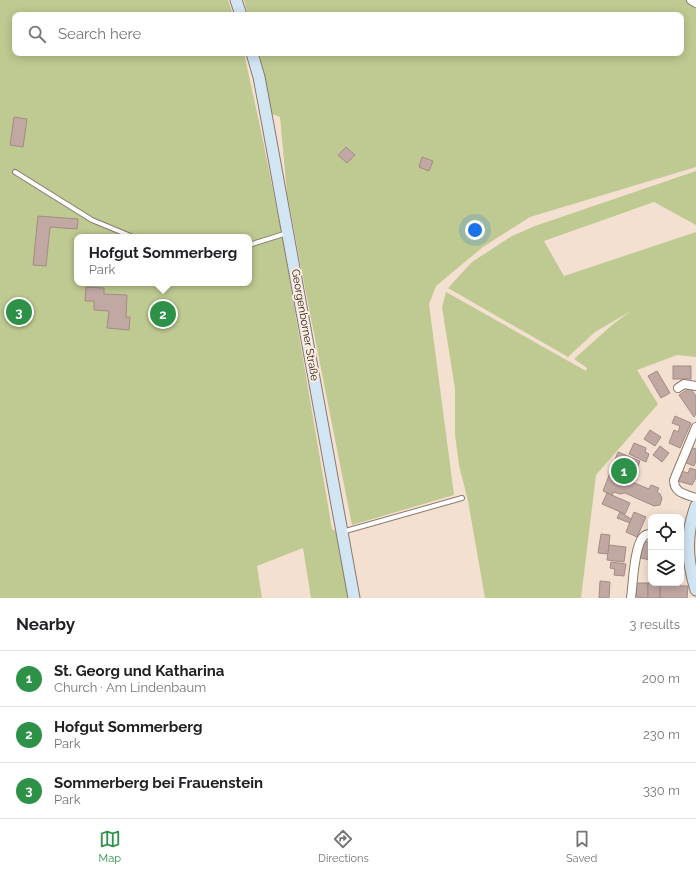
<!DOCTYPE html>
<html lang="en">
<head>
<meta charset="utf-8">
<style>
	body { margin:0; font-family:Raleway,sans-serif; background:#f6f6f6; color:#202124 }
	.controls { position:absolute; right:12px; bottom:12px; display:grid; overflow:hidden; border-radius:8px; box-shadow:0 2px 10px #0003 }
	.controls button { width:36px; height:36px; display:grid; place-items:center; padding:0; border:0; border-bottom:1px solid #e0e0e0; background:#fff; color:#202124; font:20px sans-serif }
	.you { position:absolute; left:475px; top:230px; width:14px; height:14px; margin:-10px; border:3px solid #fff; border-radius:50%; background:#1a73e8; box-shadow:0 0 0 6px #1a73e833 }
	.badge { display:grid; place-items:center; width:26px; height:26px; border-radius:50%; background:#2d9147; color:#fff; font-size:13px; font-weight:700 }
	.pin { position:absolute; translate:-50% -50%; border:2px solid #fff; box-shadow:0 1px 4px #0006 }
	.popup { position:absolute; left:74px; top:234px; width:178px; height:52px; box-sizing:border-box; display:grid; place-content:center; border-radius:8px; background:#fff; filter:drop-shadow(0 1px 3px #0005); font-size:13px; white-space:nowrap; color:#757577 }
	.popup b { font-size:15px; color:#202124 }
	.popup::after { content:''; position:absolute; left:50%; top:100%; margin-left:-8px; border:8px solid transparent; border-top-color:#fff }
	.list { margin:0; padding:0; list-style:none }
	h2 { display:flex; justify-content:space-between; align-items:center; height:52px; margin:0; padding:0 16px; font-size:17px }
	h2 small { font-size:13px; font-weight:400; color:#757577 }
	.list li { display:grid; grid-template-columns:26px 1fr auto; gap:12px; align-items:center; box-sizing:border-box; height:56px; padding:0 16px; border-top:1px solid #e0e0e0 }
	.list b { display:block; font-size:15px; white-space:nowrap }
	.list p { margin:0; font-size:13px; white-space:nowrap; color:#757577 }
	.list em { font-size:13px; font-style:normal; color:#757577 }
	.icon { flex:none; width:22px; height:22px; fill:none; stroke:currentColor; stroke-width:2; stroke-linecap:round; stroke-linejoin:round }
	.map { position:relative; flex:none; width:696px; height:598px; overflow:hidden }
	.search { position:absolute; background:#fff; box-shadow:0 2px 10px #0003; left:12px; right:12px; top:12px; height:44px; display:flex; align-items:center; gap:10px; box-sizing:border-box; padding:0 14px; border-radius:8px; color:#757577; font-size:15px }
	.sheet { height:220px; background:#fff }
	nav { display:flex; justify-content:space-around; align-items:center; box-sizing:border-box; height:56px; border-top:1px solid #e0e0e0; background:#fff; font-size:11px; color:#757577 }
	nav a { display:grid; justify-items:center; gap:2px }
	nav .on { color:#2d9147 }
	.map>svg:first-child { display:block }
	.green { fill:#beca91; fill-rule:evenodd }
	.building { fill:#c1a8a3; stroke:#a38b86 }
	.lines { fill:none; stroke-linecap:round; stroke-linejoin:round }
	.service-casing { stroke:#8b796b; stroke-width:6 }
	.minor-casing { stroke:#8b796b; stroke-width:10 }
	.secondary-casing { stroke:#8b796b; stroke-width:13 }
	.service { stroke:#fff; stroke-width:4 }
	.minor { stroke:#fff; stroke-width:8 }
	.secondary { stroke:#d1e5f2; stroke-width:11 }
	.labels { text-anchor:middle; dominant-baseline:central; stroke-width:4; stroke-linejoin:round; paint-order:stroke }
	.street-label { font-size:11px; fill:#2c241f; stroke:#feeee2 }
</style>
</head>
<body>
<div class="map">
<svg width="696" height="598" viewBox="0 0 696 598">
	<rect width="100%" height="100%" fill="#f4e0d1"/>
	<g class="green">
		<path d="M 0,0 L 228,0 L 233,15 L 15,15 L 15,53 L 244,53 L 261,131 L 282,235 L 332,529 L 339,534 L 351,598 L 311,598 L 303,548 L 257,566 L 262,598 L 0,598 ZM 77,237 L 249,237 L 249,283 L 77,283 Z"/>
		<path d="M 244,0 L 696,0 L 696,167 L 530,217 L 483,247 L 436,286 L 429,304 L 454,495 L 352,525 L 305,288 L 287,193 L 280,117 L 272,114 L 259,53 L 681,53 L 681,15 L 248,15 Z"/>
		<path d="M 696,171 L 696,225 L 654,202 L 544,241 L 564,276 L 696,232 L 696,357 L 677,355 L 637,370 L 658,404 L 596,475 L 581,598 L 485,598 L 468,501 L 459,465 L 455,435 L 455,389 L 442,307 L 446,292 L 586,371 L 587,368 L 574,359 L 612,325 L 631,311 L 595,332 L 568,357 L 448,288 L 472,262 L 512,236 L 535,226 Z"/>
	</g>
	<g class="building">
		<path d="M 14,117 L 27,119 L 23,147 L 10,145 Z"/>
		<path d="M 346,147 L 355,155 L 347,163 L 338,155 Z"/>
		<path d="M 422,157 L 433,161 L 429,171 L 419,167 Z"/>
		<path d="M 38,216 L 78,219 L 77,229 L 50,227 L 46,266 L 33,265 Z"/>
		<path d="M 86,287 L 104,288 L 104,294 L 127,295 L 126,317 L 130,317 L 129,330 L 107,328 L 109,311 L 94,310 L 94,301 L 85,301 Z"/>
		<rect x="673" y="366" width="18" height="13"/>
		<path d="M 657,371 L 670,393 L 661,398 L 648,376 Z"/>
		<path d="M 690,388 L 696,396 L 696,414 L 694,417 L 679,395 Z"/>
		<path d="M 675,416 L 691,423 L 680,448 L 669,443 L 674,430 L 678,432 L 680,426 L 672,423 Z"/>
		<path d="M 650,430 L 661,437 L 655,446 L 644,439 Z"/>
		<path d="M 634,443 L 646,448 L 645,452 L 649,454 L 646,462 L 629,454 Z"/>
		<path d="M 660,446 L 669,453 L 662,462 L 653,455 Z"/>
		<path d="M 690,447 L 696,449 L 696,461 L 694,466 L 684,462 Z"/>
		<path d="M 618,452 L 640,461 L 632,482 L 649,489 L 651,485 L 659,488 L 657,492 L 660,494 L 662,498 L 660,505 L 654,506 L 625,493 L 620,494 L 614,492 L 612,495 L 603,491 Z"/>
		<path d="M 690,468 L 696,470 L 696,478 L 692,485 L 678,481 L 681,471 L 688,473 Z"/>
		<path d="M 607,493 L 630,503 L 625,514 L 602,504 Z"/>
		<path d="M 620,512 L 631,519 L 630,523 L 617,518 Z"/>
		<path d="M 634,512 L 646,517 L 637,537 L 626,532 Z"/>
		<path d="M 601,534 L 610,535 L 608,554 L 598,553 Z"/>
		<path d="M 644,541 L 651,543 L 651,560 L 640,558 Z"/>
		<path d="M 609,545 L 626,547 L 624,562 L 607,560 Z"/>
		<path d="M 611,562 L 626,564 L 624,576 L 614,575 L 615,569 L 610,568 Z"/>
		<path d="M 600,581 L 610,582 L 609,598 L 599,598 Z"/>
		<path d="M 636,583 L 648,583 L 648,598 L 636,597 Z"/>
		<rect x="648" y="583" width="12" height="15"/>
		<path d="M 666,583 L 680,583 L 680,586 L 688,586 L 687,598 L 660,598 L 661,584 L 666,584 Z"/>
	</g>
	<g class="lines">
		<defs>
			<g id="service">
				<path d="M 15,172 L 92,220 L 133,237"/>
				<path d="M 249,245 L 287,233"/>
				<path d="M 342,532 L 462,498"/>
			</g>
			<g id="minor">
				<path d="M 691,0 L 696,3"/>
				<path d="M 678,388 L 684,384 L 696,386"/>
				<path d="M 696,427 L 674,480 C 674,493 685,494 696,498"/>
				<path d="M 631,598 C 633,584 634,547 643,537 C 645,534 648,534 651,534"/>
			</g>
			<g id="secondary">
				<path d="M 236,0 L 241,15"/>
				<path d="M 252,53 L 259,77 L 268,125 L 354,598"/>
				<path d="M 696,506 C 685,536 687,560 696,590"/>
			</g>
		</defs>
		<use href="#service" class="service-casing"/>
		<use href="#minor" class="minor-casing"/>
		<use href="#secondary" class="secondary-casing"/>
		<use href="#service" class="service"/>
		<use href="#minor" class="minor"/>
		<use href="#secondary" class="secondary"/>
	</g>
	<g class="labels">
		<g class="street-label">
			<text transform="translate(305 325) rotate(80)">Georgenborner Straße</text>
		</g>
	</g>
</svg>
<div class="controls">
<button><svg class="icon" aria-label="locate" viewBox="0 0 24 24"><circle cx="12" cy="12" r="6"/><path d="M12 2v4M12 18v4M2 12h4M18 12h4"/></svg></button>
<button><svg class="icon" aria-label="layers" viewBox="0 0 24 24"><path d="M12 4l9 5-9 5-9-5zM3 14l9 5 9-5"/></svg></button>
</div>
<div class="you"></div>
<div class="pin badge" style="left:624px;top:471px">1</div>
<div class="pin badge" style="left:163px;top:314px">2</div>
<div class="popup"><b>Hofgut Sommerberg</b>Park</div>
<div class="pin badge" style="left:19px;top:312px">3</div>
<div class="search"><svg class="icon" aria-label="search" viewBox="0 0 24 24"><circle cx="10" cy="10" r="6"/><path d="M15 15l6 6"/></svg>Search here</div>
</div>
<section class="sheet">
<h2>Nearby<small>3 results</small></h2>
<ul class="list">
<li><span class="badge">1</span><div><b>St. Georg und Katharina</b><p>Church · Am Lindenbaum</p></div><em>200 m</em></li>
<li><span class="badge">2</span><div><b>Hofgut Sommerberg</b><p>Park</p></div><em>230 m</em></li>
<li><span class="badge">3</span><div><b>Sommerberg bei Frauenstein</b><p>Park</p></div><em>330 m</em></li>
</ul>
</section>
<nav>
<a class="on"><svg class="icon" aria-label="map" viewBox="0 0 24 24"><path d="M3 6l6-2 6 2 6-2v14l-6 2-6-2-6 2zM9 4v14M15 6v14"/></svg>Map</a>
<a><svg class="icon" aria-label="directions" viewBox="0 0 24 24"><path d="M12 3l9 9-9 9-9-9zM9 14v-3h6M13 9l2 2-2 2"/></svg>Directions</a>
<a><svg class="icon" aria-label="saved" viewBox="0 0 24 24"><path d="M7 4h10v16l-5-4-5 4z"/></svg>Saved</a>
</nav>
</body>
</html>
